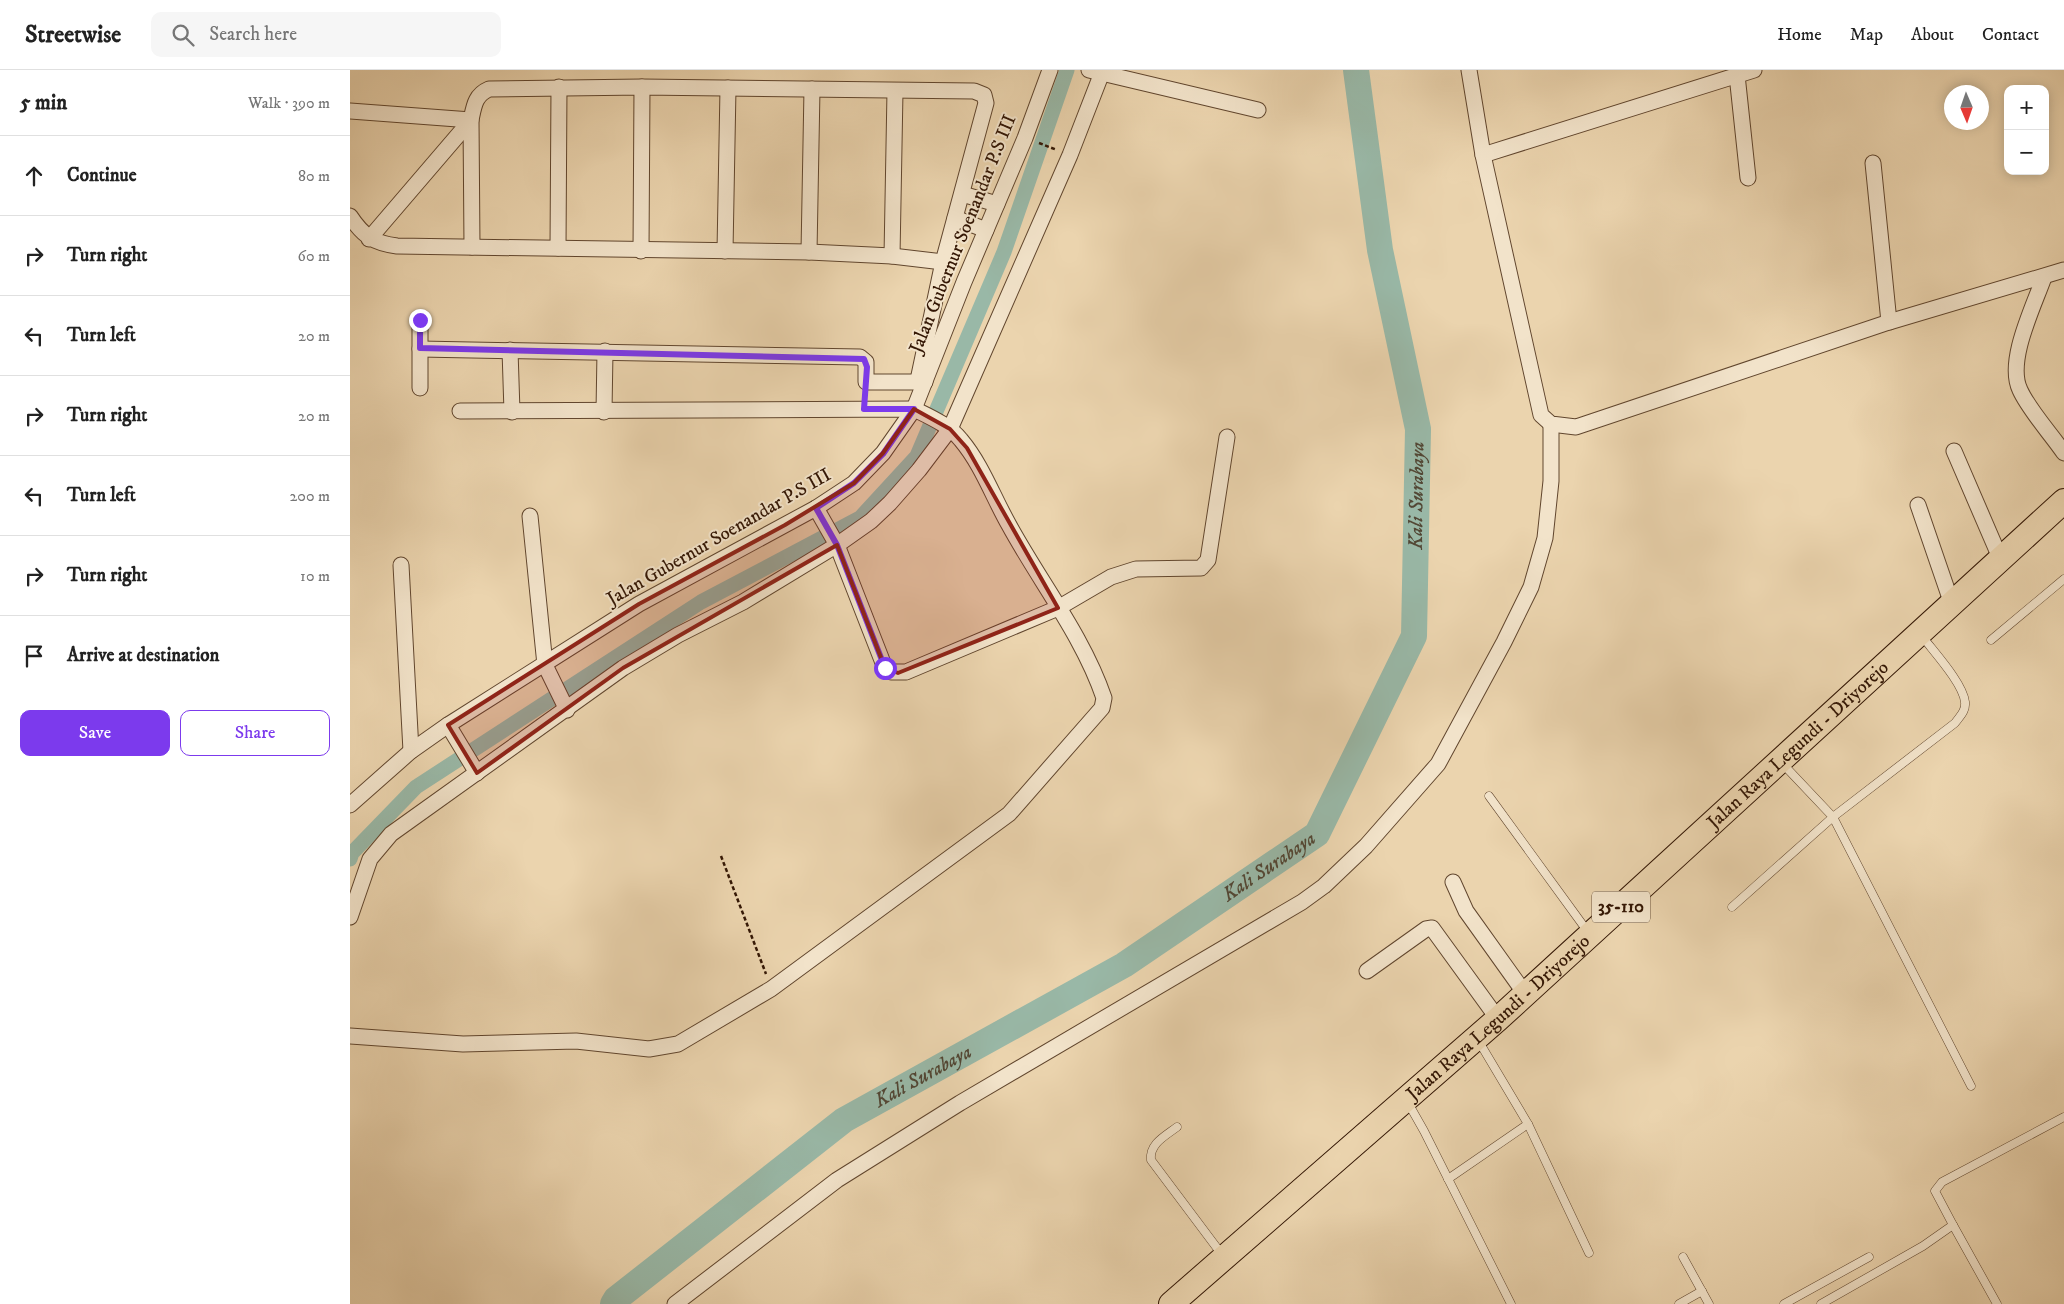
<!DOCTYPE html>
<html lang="en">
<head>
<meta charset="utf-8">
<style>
	body { margin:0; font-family:"IM FELL DW Pica",serif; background:#f6f6f6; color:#222 }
	.controls { position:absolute; right:15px; top:15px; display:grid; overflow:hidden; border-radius:10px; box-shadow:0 2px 12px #0003 }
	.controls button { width:45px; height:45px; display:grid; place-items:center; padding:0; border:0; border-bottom:1px solid #e0e0e0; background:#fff; color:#222; font:25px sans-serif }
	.compass { position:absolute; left:1594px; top:15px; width:45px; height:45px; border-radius:50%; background:#fff; box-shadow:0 2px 12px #0003; rotate:178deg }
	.stop { position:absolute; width:15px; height:15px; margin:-11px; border:4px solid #7c3aed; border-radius:50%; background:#fff }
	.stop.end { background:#7c3aed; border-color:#fff; box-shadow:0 1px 5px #0008 }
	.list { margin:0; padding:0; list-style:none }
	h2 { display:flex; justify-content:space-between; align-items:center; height:65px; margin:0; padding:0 20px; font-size:21px }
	h2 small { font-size:16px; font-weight:400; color:#767676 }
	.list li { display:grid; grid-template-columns:32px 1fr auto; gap:15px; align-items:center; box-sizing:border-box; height:80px; padding:0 20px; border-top:1px solid #e0e0e0 }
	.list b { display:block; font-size:19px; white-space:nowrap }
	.list em { font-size:16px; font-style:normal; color:#767676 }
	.actions { display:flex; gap:10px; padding:15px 20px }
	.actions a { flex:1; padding:11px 0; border:1px solid #7c3aed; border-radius:10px; text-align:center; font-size:18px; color:#7c3aed }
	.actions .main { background:#7c3aed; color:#fff }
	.icon { flex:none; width:28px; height:28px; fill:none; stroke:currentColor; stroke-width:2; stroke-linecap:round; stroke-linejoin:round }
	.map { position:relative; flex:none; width:1714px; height:1234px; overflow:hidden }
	header { display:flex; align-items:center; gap:30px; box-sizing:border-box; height:70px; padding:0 25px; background:#fff; border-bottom:1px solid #e0e0e0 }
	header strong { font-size:24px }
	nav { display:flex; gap:28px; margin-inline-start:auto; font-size:18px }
	.search { width:350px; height:45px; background:#f6f6f6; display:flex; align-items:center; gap:12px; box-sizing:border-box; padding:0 18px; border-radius:10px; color:#767676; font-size:19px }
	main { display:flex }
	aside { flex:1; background:#fff }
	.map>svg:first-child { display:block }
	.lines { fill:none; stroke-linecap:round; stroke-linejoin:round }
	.canal { stroke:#99b8a7; stroke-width:15 }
	.river { stroke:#99b8a7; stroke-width:26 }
	.lane-casing { stroke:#61462e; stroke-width:9 }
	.street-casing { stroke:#61462e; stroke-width:17 }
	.primary-casing { stroke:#331604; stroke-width:26 }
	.path { stroke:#331604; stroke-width:2.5; stroke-dasharray:4 2.5; stroke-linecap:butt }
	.lane { stroke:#f2e3ca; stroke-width:8 }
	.street { stroke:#f2e3ca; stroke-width:15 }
	.primary { stroke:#ebd4ae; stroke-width:24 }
	.route { stroke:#7c3aed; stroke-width:6 }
	.marked { fill:#8f2418; fill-opacity:0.2; stroke:#8f2418; stroke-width:4; stroke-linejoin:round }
	.labels { text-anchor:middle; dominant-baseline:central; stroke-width:4; stroke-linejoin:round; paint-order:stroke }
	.shield { fill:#f2e3ca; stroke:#6c543f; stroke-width:1 }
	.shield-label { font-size:18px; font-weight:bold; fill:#331604 }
	.street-label { font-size:19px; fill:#331604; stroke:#f2e3ca }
	.water-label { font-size:20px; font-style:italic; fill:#524735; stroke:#f2e3ca }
</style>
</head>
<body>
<header>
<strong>Streetwise</strong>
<div class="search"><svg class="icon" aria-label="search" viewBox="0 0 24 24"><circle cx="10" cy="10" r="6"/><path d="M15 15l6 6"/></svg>Search here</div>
<nav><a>Home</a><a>Map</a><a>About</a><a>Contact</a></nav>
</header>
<main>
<aside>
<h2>5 min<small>Walk · 390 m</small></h2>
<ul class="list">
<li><svg class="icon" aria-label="ahead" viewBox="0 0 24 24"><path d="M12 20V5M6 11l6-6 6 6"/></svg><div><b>Continue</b></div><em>80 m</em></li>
<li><svg class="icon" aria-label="right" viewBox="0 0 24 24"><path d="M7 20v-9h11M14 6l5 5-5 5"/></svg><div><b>Turn right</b></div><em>60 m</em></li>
<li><svg class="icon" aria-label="left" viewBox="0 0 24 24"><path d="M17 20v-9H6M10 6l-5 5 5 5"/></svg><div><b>Turn left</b></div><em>20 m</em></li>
<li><svg class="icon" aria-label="right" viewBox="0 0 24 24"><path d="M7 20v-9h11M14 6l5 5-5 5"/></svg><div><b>Turn right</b></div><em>20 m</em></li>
<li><svg class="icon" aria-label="left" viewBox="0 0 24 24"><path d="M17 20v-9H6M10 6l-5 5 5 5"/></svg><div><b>Turn left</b></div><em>200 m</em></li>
<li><svg class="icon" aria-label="right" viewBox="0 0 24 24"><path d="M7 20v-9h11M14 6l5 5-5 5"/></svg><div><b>Turn right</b></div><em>10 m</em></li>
<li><svg class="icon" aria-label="arrive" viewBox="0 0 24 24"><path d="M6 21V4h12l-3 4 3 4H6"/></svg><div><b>Arrive at destination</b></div></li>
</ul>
<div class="actions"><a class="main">Save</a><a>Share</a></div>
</aside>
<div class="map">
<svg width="1714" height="1234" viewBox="0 0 1714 1234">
	<rect width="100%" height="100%" fill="#ebd4ae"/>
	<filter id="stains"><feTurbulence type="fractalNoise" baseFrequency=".004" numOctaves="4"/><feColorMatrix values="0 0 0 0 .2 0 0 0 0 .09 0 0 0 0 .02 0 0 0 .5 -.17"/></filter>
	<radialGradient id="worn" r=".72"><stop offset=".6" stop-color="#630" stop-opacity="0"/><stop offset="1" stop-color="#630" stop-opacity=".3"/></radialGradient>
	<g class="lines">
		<path class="canal" d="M 0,789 L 2,783 L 66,717 L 351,532 L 510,448 L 567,386 L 654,182 L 717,0"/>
		<path class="river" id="s1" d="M 263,1234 L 266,1229 L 494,1050 L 774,895 L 967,764 L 1064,566 L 1068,359 L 1030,180 L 1006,0"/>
		<defs>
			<g id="lane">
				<path d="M 1572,566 C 1583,581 1613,613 1615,632 C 1616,641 1610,646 1605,653 L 1483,747 L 1621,1016"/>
				<path d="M 1641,570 L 1714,509"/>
				<path d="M 1139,726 L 1238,862"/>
				<path d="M 1382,837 L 1483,747 L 1431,692"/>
				<path d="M 1128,970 L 1178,1054 L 1239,1183"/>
				<path d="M 1057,1031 L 1074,1061 L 1161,1234"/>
				<path d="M 827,1057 C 815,1066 799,1074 801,1090 L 873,1186"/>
				<path d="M 1098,1109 L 1178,1054"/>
				<path d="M 1603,1155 L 1647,1234"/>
				<path d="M 1333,1187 L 1359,1234"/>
				<path d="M 1329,1234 L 1352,1221"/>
				<path d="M 1434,1234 L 1519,1187"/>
				<path d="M 1471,1234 L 1573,1176 L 1603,1155 L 1585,1121 L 1592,1112 L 1714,1047"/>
			</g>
			<g id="street">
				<path d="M 739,0 L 908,40"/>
				<path d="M 1119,0 L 1133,85 L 1191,345 L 1201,354 L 1226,357 L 1539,252 L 1714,200"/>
				<path d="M 1387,5 L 1398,108"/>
				<path d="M 0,41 L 121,50 L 122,177"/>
				<path d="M 1133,85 L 1404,0"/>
				<path d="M 1523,93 L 1539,252"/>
				<path d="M 612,124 L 647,134"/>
				<path d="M 0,146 C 13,166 24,173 47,176 L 459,182 L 542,186 L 593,192 L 636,33 L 634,25 L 624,21 L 292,17 L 139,19 C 125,25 124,36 121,50 L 19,169"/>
				<path d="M 605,148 L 636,160"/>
				<path d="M 208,178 L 209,17"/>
				<path d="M 291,181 L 292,17"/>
				<path d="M 375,181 L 378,18"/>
				<path d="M 459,182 L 462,19"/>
				<path d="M 542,186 L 545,21"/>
				<path d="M 1694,207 C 1684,236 1656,291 1670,320 C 1679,340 1701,364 1714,383"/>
				<path d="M 70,250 L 70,318"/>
				<path d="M 70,279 L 510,287 L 516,292 L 516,312 L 575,312"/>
				<path d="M 160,280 L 162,342"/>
				<path d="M 568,310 L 593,192"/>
				<path d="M 254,342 L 255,281"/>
				<path d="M 1604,381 L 1651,490"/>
				<path d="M 1568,435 L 1602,534"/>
				<path d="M 466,438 L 487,475 L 535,598 L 541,602 L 556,602 L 708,538 L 761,507 L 786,499 L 851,498 L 858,490 L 877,367"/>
				<path d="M 180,446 L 195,595 L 217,640"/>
				<path d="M 51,495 L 61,681"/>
				<path d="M 98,655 L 127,703"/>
				<path d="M 0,735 L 61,681 L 98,655 L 289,534 L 466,438 L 504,413 L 533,383 L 564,339 L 614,212 L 675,68 L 700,0"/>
				<path d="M 1103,812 L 1116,841 L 1176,925"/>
				<path d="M 0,847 L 20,789 L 41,764 L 273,598 L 328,565 L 393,532 L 487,475 L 521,451 L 540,433 L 569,400 L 600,359 L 720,85 L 753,0"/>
				<path d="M 1017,901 L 1076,859 L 1082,858 L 1148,949"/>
				<path d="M 0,966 L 113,974 L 226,971 L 299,979 L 328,974 L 421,919 L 659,744 L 752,638 L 754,628 C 733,566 690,512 659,455 C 643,427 632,395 611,370 C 599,355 580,347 564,339 L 110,341"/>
				<path d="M 325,1234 L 487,1110 L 610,1033 L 952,832 L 974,816 L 1016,776 L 1088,694 L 1154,572 L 1181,517 L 1195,468 L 1201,411 L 1201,354"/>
			</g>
			<g id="primary">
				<path id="s2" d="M 821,1234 L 1148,949 L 1714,431"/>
			</g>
		</defs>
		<use href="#lane" class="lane-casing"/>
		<use href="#street" class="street-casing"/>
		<use href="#primary" class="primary-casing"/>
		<g class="path">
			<path d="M 689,73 L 707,80"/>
			<path d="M 371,786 L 416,904"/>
		</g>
		<use href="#lane" class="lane"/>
		<use href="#street" class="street"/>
		<use href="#primary" class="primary"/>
	</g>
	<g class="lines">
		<path class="route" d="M 70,250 L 70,278 L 514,289 L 517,297 L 514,339 L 564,339 L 533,384 L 504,413 L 466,438 L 487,475 L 535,598"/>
	</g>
	<path class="marked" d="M 564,339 L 600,359 L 617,378 L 708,538 L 548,603 L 535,598 L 487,475 L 273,598 L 127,703 L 98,655 L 289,534 L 435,455 L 504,413 L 533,383 Z"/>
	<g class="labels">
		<rect class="shield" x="1242" y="821.5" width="58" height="31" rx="4"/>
		<g class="shield-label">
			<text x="1271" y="837">35-110</text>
		</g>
		<g class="street-label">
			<text transform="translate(613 164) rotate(-68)">Jalan Gubernur Soenandar P.S III</text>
			<text transform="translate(369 467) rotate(-30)">Jalan Gubernur Soenandar P.S III</text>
			<text stroke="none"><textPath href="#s2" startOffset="840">Jalan Raya Legundi - Driyorejo</textPath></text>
			<text stroke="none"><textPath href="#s2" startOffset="435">Jalan Raya Legundi - Driyorejo</textPath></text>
		</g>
		<g class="water-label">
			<text stroke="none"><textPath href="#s1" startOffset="1210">Kali Surabaya</textPath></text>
			<text stroke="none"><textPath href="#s1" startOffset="791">Kali Surabaya</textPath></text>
			<text stroke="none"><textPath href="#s1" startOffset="386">Kali Surabaya</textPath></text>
		</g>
	</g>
	<rect width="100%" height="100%" filter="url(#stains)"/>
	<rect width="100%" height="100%" fill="url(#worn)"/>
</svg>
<div class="controls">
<button>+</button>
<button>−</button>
</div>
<svg class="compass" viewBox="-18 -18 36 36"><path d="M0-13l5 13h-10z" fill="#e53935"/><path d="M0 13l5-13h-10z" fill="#767676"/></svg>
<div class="stop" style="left:535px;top:598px"></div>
<div class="stop end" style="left:70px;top:250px"></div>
</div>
</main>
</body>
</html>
